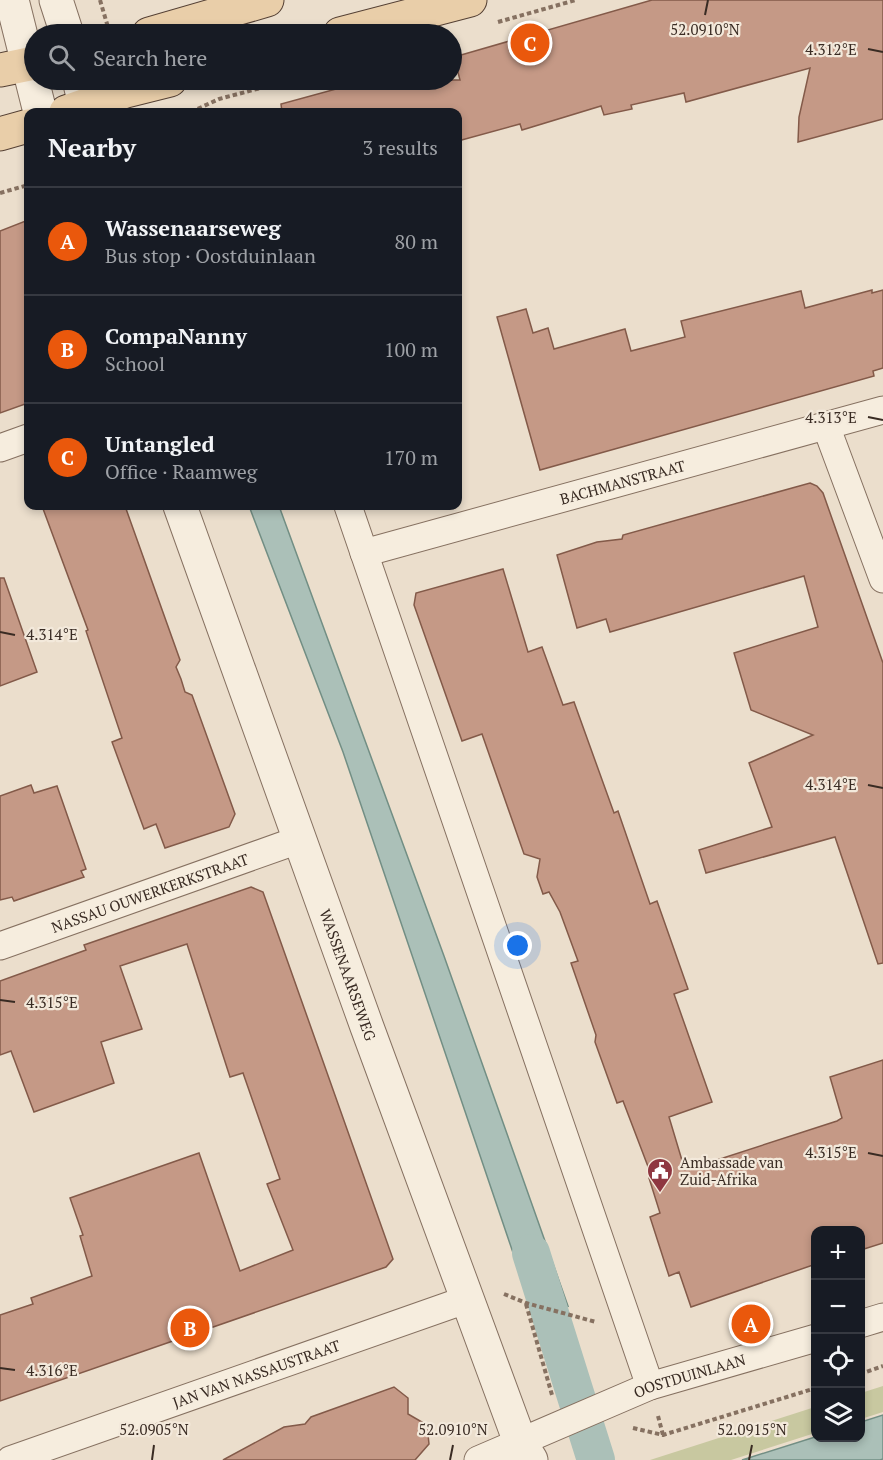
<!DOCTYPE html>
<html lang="en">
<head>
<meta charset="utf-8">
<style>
	body { margin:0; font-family:"PT Serif",serif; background:#20242c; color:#f1f3f6 }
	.controls { position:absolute; right:18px; bottom:18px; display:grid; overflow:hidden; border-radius:12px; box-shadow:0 3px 9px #0003 }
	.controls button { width:54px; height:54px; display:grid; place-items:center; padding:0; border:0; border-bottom:2px solid #363941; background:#171b24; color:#f1f3f6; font:30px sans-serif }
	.you { position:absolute; left:518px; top:946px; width:21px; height:21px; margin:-15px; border:4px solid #fff; border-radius:50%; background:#1a73e8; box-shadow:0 0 0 9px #1a73e833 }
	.badge { display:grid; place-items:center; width:39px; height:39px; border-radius:50%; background:#ea580c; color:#fff; font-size:20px; font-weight:700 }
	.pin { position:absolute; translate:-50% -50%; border:3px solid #fff; box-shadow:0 2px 6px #0006 }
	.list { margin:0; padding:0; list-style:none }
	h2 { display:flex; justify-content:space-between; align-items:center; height:78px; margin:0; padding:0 24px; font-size:26px }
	h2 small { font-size:20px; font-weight:400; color:#9ea1a6 }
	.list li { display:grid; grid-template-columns:39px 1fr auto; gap:18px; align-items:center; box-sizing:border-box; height:108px; padding:0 24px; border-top:2px solid #363941 }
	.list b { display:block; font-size:22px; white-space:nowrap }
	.list p { margin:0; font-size:20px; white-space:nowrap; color:#9ea1a6 }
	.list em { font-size:20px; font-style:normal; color:#9ea1a6 }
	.icon { flex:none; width:33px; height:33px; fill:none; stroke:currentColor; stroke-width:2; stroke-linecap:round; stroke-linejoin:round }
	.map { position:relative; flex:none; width:883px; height:1460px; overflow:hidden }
	.search { position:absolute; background:#171b24; box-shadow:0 3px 9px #0003; left:24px; top:24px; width:438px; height:66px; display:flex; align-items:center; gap:15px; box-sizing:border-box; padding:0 21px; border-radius:33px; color:#9ea1a6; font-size:22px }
	.panel { position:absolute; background:#171b24; box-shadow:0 3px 9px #0003; left:24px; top:108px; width:438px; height:402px; border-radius:12px }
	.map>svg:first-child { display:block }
	.green { fill:#c8c8a0 }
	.water { fill:#abc0b8; stroke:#728e84; stroke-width:1.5 }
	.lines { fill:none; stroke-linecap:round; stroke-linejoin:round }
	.canal { stroke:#abc0b8; stroke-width:38 }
	.building { fill:#c59986; stroke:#835a49; stroke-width:1.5 }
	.minor-casing { stroke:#867161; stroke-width:29 }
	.tertiary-casing { stroke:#867161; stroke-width:35 }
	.primary-casing { stroke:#554034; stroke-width:35 }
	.path { stroke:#867161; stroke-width:4; stroke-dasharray:4.5 3; stroke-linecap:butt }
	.minor { stroke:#f6edde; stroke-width:27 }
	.tertiary { stroke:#f6edde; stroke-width:33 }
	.primary { stroke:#e9cea9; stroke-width:33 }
	.ticks { fill:none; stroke:#392b23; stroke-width:2 }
	.labels { text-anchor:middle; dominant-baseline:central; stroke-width:4.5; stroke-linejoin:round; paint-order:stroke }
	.street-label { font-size:15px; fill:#392b23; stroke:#f3e9db }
	.poi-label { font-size:15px; fill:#392b23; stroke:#f3e9db; text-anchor:start }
	.ticks-label { font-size:15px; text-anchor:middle; fill:#392b23; stroke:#f3e9db; stroke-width:4.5; stroke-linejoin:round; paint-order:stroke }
</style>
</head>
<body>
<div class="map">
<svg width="883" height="1460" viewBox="0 0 883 1460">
	<rect width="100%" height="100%" fill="#ebdecc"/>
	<g class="green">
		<path d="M 883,1386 L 883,1412 L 861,1419 L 861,1393 Z"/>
		<path d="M 815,1407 L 815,1433 L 731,1460 L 650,1460 Z"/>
	</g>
	<g class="water">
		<path d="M 249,506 L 279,506 L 444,956 L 568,1306 L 527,1294 L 343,752 Z"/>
		<path d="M 883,1415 L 883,1459 L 880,1460 L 742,1460 L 815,1437 L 860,1438 L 861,1422 Z"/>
	</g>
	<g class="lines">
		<path class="canal" d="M 531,1253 L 596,1460"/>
	</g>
	<g class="building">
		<path d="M 652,0 L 883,0 L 883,119 L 798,142 L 799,117 L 810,68 L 686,102 L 684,93 L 631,105 L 632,109 L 604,115 L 601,106 L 522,130 L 520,124 L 458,141 L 458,112 L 282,112 L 281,104 L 369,80 L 460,80 L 454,57 Z"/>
		<path d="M 28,220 L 28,403 L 0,413 L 0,231 Z"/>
		<path d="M 872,290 L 872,293 L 883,290 L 883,368 L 873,371 L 874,376 L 540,470 L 497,317 L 526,309 L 533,333 L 548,328 L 554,349 L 625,329 L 631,351 L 685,337 L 681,321 L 801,291 L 805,308 Z"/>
		<path d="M 810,483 L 817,486 L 823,493 L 883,663 L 883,963 L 878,964 L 835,837 L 706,873 L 699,850 L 772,827 L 749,763 L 813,735 L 751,710 L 734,653 L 818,627 L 804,576 L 610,632 L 606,619 L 577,628 L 557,555 L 597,542 L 622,539 L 623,535 Z"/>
		<path d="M 42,506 L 125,506 L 180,660 L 176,667 L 181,679 L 185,692 L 192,695 L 235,814 L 229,827 L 165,848 L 156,824 L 144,829 L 112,742 L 122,738 L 86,631 L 88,630 Z"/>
		<path d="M 503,569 L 528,652 L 542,647 L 563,705 L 574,702 L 614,813 L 618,811 L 650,904 L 657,901 L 688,989 L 674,994 L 712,1102 L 669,1117 L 684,1167 L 688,1166 L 689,1169 L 837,1121 L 842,1118 L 830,1077 L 883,1060 L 883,1243 L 861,1250 L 861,1230 L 816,1230 L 816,1264 L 691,1307 L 679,1272 L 669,1276 L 650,1217 L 660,1213 L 649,1178 L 652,1177 L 623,1101 L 617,1103 L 595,1042 L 596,1035 L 571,963 L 578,961 L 560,912 L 549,892 L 543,894 L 537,877 L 540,859 L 524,854 L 482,734 L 462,741 L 414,605 L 416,593 Z"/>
		<path d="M 0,578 L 4,578 L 37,672 L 0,686 Z"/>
		<path d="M 31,785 L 34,793 L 57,786 L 86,869 L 81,871 L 84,877 L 14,901 L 12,897 L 0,900 L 0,796 Z"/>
		<path d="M 251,887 L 263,892 L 393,1259 L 386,1267 L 0,1401 L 0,1315 L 33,1304 L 31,1298 L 92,1276 L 80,1236 L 83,1235 L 70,1198 L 199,1153 L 240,1271 L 293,1250 L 267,1184 L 280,1179 L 243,1073 L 230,1077 L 187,944 L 120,966 L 142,1029 L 101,1042 L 114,1083 L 34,1112 L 11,1051 L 0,1055 L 0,981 L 86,950 L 84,945 Z"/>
		<path d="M 394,1387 L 408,1398 L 408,1414 L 427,1425 L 429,1444 L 415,1460 L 223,1460 L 284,1427 L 305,1424 L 311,1417 Z"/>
	</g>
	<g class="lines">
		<defs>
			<g id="minor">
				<path d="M 826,426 L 883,579"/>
				<path d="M 0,448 L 28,438"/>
				<path d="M 348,506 L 650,1386"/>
				<path id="s1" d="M 364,553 L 883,410"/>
				<path id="s2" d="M 0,946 L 301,839"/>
				<path d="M 860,1324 L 883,1317"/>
				<path id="s3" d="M 10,1460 L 468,1299"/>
				<path id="s4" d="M 478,1460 L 650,1386 L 816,1338"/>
			</g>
			<g id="tertiary">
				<path d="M 12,0 L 40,112"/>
				<path d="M 56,0 L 67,34"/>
				<path d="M 79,80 L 87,112"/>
				<path id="s5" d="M 180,506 L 367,1027 L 520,1442 L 531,1460"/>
			</g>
			<g id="primary">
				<path d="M 149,34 L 267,0"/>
				<path d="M 340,34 L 470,0"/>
				<path d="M 0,70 L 34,63"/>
				<path d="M 66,112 L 126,91 L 170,80"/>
				<path d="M 0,134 L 28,126"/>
			</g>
		</defs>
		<use href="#minor" class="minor-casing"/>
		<use href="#tertiary" class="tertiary-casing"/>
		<use href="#primary" class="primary-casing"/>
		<g class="path">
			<path d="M 100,0 L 110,34"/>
			<path d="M 498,22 L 576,0"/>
			<path d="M 191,112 L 219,99 L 291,80"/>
			<path d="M 0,193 L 28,185"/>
			<path d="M 504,1294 L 526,1303 L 596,1322"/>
			<path d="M 526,1304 L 552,1395"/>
			<path d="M 860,1374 L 883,1366"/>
			<path d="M 658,1416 L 663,1435"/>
			<path d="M 633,1428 L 663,1435 L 816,1388"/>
		</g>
		<use href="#minor" class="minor"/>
		<use href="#tertiary" class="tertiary"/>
		<use href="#primary" class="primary"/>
	</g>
	<path class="ticks" d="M 705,15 L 708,0M 868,49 L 883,52M 868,417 L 883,420M 0,632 L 15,635M 868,785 L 883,788M 0,1000 L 15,1002M 868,1153 L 883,1156M 0,1368 L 15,1370M 152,1460 L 154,1445M 450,1460 L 453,1445M 749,1460 L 752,1445"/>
	<defs>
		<symbol id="civic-pin" viewBox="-11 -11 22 30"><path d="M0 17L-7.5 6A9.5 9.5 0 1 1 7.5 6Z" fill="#8f3741" stroke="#f3e9db"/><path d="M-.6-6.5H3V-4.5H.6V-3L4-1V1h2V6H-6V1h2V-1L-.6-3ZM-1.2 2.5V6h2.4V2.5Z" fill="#fff"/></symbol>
	</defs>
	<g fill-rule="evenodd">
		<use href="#civic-pin" x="645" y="1156" width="30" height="40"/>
	</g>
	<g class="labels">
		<g class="street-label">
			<text stroke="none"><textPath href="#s1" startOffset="268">BACHMANSTRAAT</textPath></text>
			<text stroke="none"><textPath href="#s2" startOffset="159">NASSAU OUWERKERKSTRAAT</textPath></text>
			<text stroke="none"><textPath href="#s5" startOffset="498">WASSENAARSEWEG</textPath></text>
			<text stroke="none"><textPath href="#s3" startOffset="261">JAN VAN NASSAUSTRAAT</textPath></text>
			<text stroke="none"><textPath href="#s4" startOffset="228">OOSTDUINLAAN</textPath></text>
		</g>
		<g class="poi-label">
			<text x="680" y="1162">Ambassade van<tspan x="680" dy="17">Zuid-Afrika</tspan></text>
		</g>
	</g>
	<g class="ticks-label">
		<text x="705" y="35">52.0910°N</text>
		<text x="831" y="55">4.312°E</text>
		<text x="831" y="423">4.313°E</text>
		<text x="52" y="640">4.314°E</text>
		<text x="831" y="790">4.314°E</text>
		<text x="52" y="1008">4.315°E</text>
		<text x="831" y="1158">4.315°E</text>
		<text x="52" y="1376">4.316°E</text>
		<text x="154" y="1435">52.0905°N</text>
		<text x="453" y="1435">52.0910°N</text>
		<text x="752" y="1435">52.0915°N</text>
	</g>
</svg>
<div class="controls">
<button>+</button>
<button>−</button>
<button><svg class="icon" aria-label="locate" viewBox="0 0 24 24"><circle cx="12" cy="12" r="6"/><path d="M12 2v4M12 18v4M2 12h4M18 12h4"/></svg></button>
<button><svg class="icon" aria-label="layers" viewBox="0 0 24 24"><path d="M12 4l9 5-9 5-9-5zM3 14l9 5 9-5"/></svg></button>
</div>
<div class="you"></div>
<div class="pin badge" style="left:751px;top:1324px">A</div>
<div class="pin badge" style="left:190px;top:1328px">B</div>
<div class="pin badge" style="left:530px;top:43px">C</div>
<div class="search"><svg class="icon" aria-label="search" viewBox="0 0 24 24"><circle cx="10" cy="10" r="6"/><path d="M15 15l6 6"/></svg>Search here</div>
<section class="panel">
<h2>Nearby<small>3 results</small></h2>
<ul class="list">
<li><span class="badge">A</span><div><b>Wassenaarseweg</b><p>Bus stop · Oostduinlaan</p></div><em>80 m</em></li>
<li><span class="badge">B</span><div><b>CompaNanny</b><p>School</p></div><em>100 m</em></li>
<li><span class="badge">C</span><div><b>Untangled</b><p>Office · Raamweg</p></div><em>170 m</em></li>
</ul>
</section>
</div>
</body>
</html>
